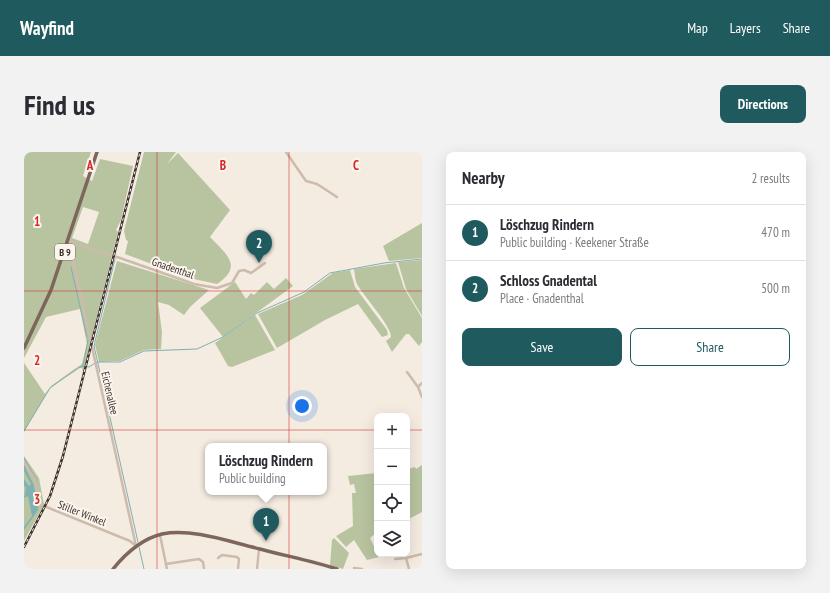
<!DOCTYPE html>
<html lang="en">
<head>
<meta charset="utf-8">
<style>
	body { margin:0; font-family:"PT Sans Narrow",sans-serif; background:#f2f2f3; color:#2b2b33 }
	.controls { position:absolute; right:12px; bottom:12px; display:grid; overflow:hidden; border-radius:8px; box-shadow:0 4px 16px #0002 }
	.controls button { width:36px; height:36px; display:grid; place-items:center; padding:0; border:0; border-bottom:1px solid #e1e1e2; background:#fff; color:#2b2b33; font:20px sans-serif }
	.you { position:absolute; left:278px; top:254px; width:14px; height:14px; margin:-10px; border:3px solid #fff; border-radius:50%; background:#1a73e8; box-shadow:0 0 0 6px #1a73e833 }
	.badge { display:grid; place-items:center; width:26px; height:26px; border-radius:50%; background:#1f5a5e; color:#fff; font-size:13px; font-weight:700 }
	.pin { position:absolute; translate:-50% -33px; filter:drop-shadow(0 1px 2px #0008) }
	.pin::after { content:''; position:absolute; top:21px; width:14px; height:12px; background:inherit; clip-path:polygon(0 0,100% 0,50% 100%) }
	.popup { position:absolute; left:181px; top:291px; width:122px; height:52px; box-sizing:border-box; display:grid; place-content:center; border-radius:8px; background:#fff; filter:drop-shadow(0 1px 3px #0005); font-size:13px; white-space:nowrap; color:#7c7c81 }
	.popup b { font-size:15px; color:#2b2b33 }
	.popup::after { content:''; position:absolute; left:50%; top:100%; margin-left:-8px; border:8px solid transparent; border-top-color:#fff }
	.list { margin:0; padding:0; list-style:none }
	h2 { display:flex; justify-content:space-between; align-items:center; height:52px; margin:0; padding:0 16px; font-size:17px }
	h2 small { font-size:13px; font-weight:400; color:#7c7c81 }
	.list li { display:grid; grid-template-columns:26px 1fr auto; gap:12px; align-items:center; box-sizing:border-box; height:56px; padding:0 16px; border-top:1px solid #e1e1e2 }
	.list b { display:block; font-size:15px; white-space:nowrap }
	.list p { margin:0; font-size:13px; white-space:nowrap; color:#7c7c81 }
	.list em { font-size:13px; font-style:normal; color:#7c7c81 }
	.actions { display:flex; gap:8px; padding:12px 16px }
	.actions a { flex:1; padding:9px 0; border:1px solid #1f5a5e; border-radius:8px; text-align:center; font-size:14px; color:#1f5a5e }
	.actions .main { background:#1f5a5e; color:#fff }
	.icon { flex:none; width:22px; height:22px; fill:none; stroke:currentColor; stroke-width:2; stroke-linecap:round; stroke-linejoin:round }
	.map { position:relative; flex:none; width:398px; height:417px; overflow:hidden; border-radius:8px }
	header { display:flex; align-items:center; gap:24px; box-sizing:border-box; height:56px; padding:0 20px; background:#1f5a5e; color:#fff }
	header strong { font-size:19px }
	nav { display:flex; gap:22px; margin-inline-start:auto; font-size:14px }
	.intro { display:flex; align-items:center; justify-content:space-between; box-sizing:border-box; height:96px; padding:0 24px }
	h1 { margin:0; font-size:28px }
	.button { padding:10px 18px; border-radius:8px; background:#1f5a5e; color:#fff; font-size:14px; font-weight:700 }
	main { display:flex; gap:24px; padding:0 24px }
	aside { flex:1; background:#fff; border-radius:8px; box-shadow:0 4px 16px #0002 }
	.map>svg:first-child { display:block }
	.green { fill:#b8c4a0; fill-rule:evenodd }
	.water { fill:#7fb0b2 }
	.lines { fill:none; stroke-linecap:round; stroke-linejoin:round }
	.stream { stroke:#7fb0b2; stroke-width:1 }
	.minor { stroke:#cdbbac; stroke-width:2.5 }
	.major { stroke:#7d675c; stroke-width:3.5 }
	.rail-casing { stroke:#3b302b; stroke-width:2.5 }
	.rail { stroke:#fbf5ee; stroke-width:1; stroke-dasharray:3; stroke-linecap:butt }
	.grid { fill:none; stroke:#d62828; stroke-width:1; stroke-opacity:0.55 }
	.labels { text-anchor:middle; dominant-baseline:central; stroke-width:4; stroke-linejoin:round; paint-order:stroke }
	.shield { fill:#fbf5ee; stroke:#756b66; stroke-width:1 }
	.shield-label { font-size:10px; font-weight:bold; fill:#3b302b }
	.street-label { font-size:11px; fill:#3b302b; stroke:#fbf5ee }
	.grid-label { font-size:13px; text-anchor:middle; font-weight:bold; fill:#d62828; stroke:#fbf5ee; stroke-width:4; stroke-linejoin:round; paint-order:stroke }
</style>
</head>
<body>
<header>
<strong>Wayfind</strong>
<nav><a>Map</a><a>Layers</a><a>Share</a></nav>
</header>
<div class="intro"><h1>Find us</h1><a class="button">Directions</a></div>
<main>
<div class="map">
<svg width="398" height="417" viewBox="0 0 398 417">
	<rect width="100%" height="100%" fill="#f4ebe1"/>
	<g class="green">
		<path d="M 0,0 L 67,0 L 59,24 L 68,29 L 76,7 L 109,14 L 97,68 L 92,78 L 94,80 L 59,220 L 58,216 L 56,216 L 26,236 L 0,280 L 0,211 L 21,242 L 27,234 L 58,212 L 63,192 L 56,157 L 22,165 L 0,206 ZM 59,55 L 75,60 L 64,92 L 48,86 Z"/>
		<path d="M 120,0 L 152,0 L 143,12 L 154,1 L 206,58 L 186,85 C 202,102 220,114 193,132 L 165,126 L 101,102 L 104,89 L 102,88 L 100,79 Z"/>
		<path d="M 398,71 L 398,106 L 365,109 L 359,94 Z"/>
		<path d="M 398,108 L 398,164 L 382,137 L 374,110 Z"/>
		<path d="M 93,109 L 185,138 L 166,155 L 160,163 L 145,153 L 134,150 L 138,180 L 137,197 L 120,198 L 96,209 L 75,210 L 71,193 Z"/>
		<path d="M 372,111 L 380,136 L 398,166 L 398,190 L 395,194 L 385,182 L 382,182 L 368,200 L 362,189 L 367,185 C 368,175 339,143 333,132 C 331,128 331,122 330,117 Z"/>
		<path d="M 326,118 L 331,135 L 363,178 L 364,183 L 358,185 L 334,152 L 301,168 L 253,196 L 234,162 L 278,143 L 309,121 Z"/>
		<path d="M 262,126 L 269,134 L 199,185 L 176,156 L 211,130 L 222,147 L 227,141 L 230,143 L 243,130 L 250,137 Z"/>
		<path d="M 231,163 L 251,198 L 208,215 L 204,214 L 191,191 Z"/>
		<path d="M 0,304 L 15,326 L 20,353 L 0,389 Z"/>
		<path d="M 398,313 L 398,360 L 383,368 L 383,317 L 391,315 L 392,317 Z"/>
		<path d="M 353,321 L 353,380 L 346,386 L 355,405 L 343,408 L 330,388 L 322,395 L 312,384 L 329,374 L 328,341 L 332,341 L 330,332 L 326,333 L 324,324 Z"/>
		<path d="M 310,386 L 325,401 L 319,417 L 306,413 L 308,388 Z"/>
	</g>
	<path class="water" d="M 0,313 L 10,333 L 14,358 L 0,378 L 0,375 L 8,364 L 4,344 L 0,346 L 2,336 L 0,333 L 0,327 L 5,334 L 7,332 L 0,319 Z"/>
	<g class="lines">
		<g class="stream">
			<path d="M 91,107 L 70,194 L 114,390"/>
			<path d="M 47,115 L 63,185"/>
			<path d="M 59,213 L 64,188"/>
			<path d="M 54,216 L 59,214 L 65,215 L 73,210 L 96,210 L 120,199 L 173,197 L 199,185 L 233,161 L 280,140 L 306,121 L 360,111 L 398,107"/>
			<path d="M 0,279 L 26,236 L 52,217"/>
			<path d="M 0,306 L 12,327 L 13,334"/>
			<path d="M 13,356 L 15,351"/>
			<path d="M 115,395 L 120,417"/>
		</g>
		<g class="minor">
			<path d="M 262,0 L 282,29 L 293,32 L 313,45"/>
			<path d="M 45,90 L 96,106 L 170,132 L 193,136 L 208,131 L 215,119 L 220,118 L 227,121 L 241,111"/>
			<path d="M 45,91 L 112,394"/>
			<path d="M 383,220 L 394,235 L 398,245"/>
			<path d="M 394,235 L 398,231"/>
			<path d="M 0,310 L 11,328 L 15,348 L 20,354 L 106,389 L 112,394"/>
			<path d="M 136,383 L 143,417"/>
			<path d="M 194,406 L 198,403 L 213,405 L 215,407 L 214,417"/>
			<path d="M 371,407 L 382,406"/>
			<path d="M 142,412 L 175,407 L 179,410 L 180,417"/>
			<path d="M 330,416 L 338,417"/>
			<path d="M 233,417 L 235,397"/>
			<path d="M 385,417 L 382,406 L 398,402"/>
		</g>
		<g class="major">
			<path d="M 0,196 L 27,138 L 73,0"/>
			<path d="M 89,417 C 102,401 117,387 138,382 C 169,376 206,390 236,397 C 262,404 288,409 313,417"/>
		</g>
		<defs>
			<path id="rail" d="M 0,395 L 26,344 L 39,304 L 116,0"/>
		</defs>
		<use href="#rail" class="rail-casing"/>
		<use href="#rail" class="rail"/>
	</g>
	<path class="grid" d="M 133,0 L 133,417M 265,0 L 265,417M 0,139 L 398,139M 0,278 L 353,278M 383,278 L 398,278"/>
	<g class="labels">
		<rect class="shield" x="31" y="92" width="20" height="16" rx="3"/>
		<g class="shield-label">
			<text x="41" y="100">B 9</text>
		</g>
		<g class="street-label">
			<text transform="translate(149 116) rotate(19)">Gnadenthal</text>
			<text transform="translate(86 241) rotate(77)">Eichenallee</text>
			<text transform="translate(58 361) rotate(22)">Stiller Winkel</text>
		</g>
	</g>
	<g class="grid-label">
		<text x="66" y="18">A</text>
		<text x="199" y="18">B</text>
		<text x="332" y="18">C</text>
		<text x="13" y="74">1</text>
		<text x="13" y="213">2</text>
		<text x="13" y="352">3</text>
	</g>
</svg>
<div class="controls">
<button>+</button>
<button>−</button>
<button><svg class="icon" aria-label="locate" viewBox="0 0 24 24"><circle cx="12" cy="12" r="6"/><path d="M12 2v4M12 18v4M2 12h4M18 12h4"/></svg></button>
<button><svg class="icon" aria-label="layers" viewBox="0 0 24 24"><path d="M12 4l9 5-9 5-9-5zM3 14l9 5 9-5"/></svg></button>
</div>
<div class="you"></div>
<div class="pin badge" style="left:242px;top:389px">1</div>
<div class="popup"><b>Löschzug Rindern</b>Public building</div>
<div class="pin badge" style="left:235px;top:111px">2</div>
</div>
<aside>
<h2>Nearby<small>2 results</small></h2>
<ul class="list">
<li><span class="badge">1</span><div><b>Löschzug Rindern</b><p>Public building · Keekener Straße</p></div><em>470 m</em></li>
<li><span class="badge">2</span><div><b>Schloss Gnadental</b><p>Place · Gnadenthal</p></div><em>500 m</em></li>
</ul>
<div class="actions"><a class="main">Save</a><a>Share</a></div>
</aside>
</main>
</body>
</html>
